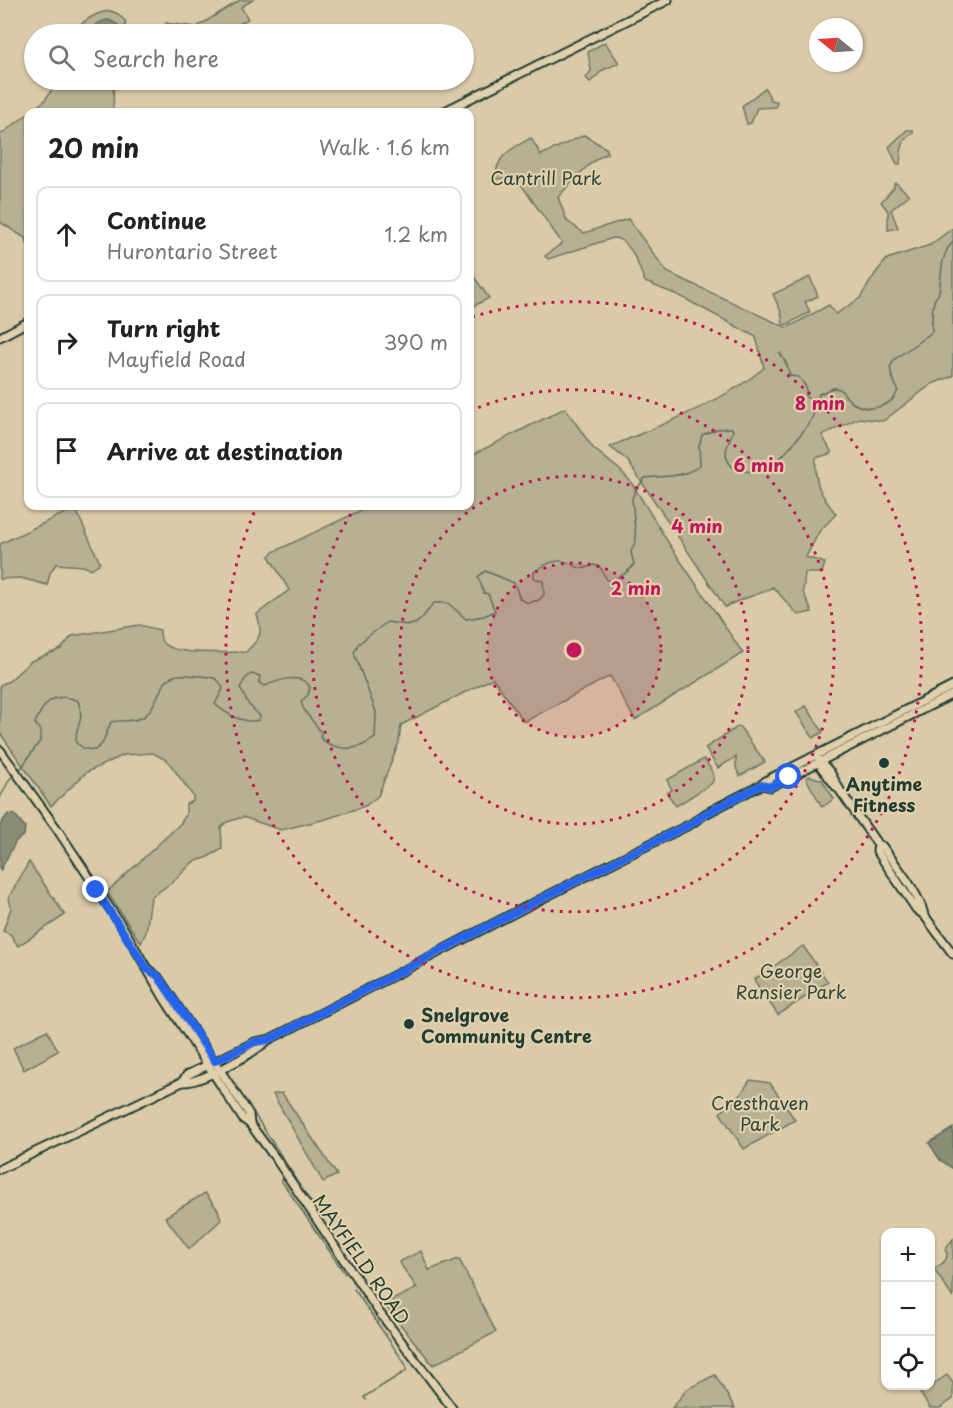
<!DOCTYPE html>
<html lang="en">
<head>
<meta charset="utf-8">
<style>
	body { margin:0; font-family:"Playpen Sans",sans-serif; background:#f6f6f6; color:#222 }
	.controls { position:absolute; right:18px; bottom:18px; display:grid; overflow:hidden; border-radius:12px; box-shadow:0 2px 4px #0004 }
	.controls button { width:54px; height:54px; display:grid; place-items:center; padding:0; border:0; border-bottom:2px solid #e0e0e0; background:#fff; color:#222; font:30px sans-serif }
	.compass { position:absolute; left:809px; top:18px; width:54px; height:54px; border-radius:50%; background:#fff; box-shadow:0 2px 4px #0004; rotate:288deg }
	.stop { position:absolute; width:18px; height:18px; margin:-14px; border:4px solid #2563eb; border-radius:50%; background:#fff }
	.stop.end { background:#2563eb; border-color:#fff; box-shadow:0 2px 6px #0008 }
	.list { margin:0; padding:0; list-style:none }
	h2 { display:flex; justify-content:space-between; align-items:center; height:78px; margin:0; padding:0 24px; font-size:26px }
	h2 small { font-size:20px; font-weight:400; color:#767676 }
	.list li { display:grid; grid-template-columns:39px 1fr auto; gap:18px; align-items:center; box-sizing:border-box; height:96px; margin:0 12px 12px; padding:0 12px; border:2px solid #e0e0e0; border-radius:12px }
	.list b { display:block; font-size:22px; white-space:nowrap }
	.list p { margin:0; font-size:20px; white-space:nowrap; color:#767676 }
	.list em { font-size:20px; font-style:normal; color:#767676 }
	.icon { flex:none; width:33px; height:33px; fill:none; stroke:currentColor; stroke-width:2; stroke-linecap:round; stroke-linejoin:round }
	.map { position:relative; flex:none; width:953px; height:1408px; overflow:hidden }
	.search { position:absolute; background:#fff; box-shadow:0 2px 4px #0004; left:24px; top:24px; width:450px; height:66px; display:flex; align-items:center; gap:15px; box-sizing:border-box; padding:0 21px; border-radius:33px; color:#767676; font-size:22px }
	.panel { position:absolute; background:#fff; box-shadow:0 2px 4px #0004; left:24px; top:108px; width:450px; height:402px; border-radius:12px }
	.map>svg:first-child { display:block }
	.green { fill:#b8b093; stroke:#6c7664; stroke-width:1.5 }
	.water { fill:#898d76; stroke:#5f6d5c; stroke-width:1.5 }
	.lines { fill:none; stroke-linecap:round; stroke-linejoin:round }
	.stream { stroke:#5f6d5c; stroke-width:1.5 }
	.major-casing { stroke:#1f3d34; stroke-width:11 }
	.major { stroke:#e2d0ad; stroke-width:7 }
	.route { stroke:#2563eb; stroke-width:8 }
	.ring { fill:none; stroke:#c2185b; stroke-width:3; stroke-dasharray:3 6 }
	.poi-dot { fill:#1f3d34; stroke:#e2d0ad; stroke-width:2 }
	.labels { text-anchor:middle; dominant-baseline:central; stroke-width:4.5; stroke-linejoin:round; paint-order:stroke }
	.park-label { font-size:18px; fill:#2e483e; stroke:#e2d0ad }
	.poi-label { font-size:18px; font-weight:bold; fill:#1f3d34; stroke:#e2d0ad }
	.street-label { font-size:18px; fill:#1f3d34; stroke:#e2d0ad }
	.centre { fill:#c2185b; stroke:#e2d0ad; stroke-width:3 }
	.ring-label { font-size:18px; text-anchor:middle; font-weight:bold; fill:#c2185b; stroke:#e2d0ad; stroke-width:4.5; stroke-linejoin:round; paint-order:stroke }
</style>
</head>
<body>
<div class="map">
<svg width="953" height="1408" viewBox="0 0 953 1408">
	<rect width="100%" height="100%" fill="#dacaa8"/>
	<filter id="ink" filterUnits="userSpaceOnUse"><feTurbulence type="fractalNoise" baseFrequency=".0167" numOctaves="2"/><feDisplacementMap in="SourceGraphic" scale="12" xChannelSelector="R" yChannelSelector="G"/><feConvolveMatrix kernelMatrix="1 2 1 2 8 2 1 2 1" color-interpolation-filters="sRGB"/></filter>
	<g filter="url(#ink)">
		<g class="green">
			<path d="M 240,0 L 253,0 L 241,7 L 248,19 L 221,34 L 213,32 L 208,34 L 174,34 L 166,23 L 197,27 Z"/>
			<path d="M 111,11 L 118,14 L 126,22 L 124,31 L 126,34 L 69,34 C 83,23 93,12 111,11 Z"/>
			<path d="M 605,42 L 619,63 L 603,70 L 590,82 L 586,78 L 591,71 L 588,52 Z"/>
			<path d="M 58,80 L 113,80 C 113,91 115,101 112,112 L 30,112 L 45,100 Z"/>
			<path d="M 765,88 L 771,100 L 777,101 L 776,107 L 757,108 L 751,123 L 747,124 L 742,106 Z"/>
			<path d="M 28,114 L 28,245 L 25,238 L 0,222 L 0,135 Z"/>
			<path d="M 907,130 L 913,130 L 913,133 C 901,138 901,152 900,164 L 897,164 L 889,147 Z"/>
			<path d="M 584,135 L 607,149 L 607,154 C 591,158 570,185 558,197 L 567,221 L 584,233 L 628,219 L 667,272 L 787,328 L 829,305 L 836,314 L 860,298 L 875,274 L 887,259 L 930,245 L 953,228 L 953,376 L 932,384 L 883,421 L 859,418 L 822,435 L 832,453 L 816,458 C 814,484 820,494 836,514 L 819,532 L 806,557 L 825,563 L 822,573 L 805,573 L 803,592 L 812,612 L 798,615 L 773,587 C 757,596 741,598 725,607 L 627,460 L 610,447 C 662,424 720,404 764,368 L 756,337 L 680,296 L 645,282 C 639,268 631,238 613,238 L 548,259 L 545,256 L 562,243 L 516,177 L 496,179 C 495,155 513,148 531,138 L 541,155 Z"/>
			<path d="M 896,183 L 909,195 L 891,210 L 898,228 L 888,230 L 888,211 L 881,202 L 894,187 L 894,184 Z"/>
			<path d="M 472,274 L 489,298 L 470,308 L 470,276 Z"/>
			<path d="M 810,277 L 818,296 L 805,302 L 810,312 L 786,325 L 783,324 L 781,312 L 773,294 Z"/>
			<path d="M 565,408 L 593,448 L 621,471 L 631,482 L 671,547 L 743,653 L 635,720 L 610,676 L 524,722 L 493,678 L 401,725 L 399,742 L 378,796 L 365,806 L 326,819 L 281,830 L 243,817 L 227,822 L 221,827 L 222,849 L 206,858 L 193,862 L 173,882 L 151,897 L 146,932 L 141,943 L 107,892 L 179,825 L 186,815 L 186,804 L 193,801 L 193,796 L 168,761 L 153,753 L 124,755 L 87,772 L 51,806 L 0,733 L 0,685 L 9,681 L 31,661 L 61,649 L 72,636 L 139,625 L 160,630 C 160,635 160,641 164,644 C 179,656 227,652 246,652 C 261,637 263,635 257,614 L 289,590 L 269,556 L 273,552 L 370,506 L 470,506 L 470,456 Z"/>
			<path d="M 75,508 L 100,563 L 91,569 L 83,566 L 56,564 L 50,573 L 47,585 L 21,578 L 0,579 L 0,544 Z"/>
			<path d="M 806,706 L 823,732 L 813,738 L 796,712 Z"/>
			<path d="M 739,726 L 765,762 L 740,776 L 736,768 L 736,757 L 718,768 L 705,748 Z"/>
			<path d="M 704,759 C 709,767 718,776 711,784 L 676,806 L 667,793 L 672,790 L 667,780 Z"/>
			<path d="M 810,776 L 822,780 L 834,799 L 822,807 L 806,778 Z"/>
			<path d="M 29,862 L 65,915 L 18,946 L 10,934 L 3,931 L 11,908 L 9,897 Z"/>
			<path d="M 803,946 L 828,982 L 778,1015 L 754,980 Z"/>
			<path d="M 47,1030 L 58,1051 L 24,1070 L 13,1048 Z"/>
			<path d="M 750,1080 L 770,1083 L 795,1120 L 744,1149 L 720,1113 L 739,1097 Z"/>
			<path d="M 282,1093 L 337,1175 L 323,1182 L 273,1094 Z"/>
			<path d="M 205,1193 L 218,1210 L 221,1220 L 189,1249 L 165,1217 Z"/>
			<path d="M 953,1239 L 953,1298 L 934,1269 C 942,1264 951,1259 945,1249 Z"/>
			<path d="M 421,1251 L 429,1270 L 459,1259 L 496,1332 L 433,1365 L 384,1304 L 417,1288 L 399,1262 Z"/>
			<path d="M 715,1375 L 735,1408 L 672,1408 L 687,1389 Z"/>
			<path d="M 947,1375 L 953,1383 L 953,1399 L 940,1408 L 930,1408 L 920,1393 Z"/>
		</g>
		<g class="water">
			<path d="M 109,20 L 118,25 L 122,34 L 89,34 C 94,24 98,22 109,20 Z"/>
			<path d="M 8,814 L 15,815 L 25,827 L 24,835 L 16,841 L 0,871 L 0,825 Z"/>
			<path d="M 953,1128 L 953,1167 L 952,1168 L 940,1160 L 929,1143 Z"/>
		</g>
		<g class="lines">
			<g class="stream">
				<path d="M 780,353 L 787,365 L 790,376 L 799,377 L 806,387 L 806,397 L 812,401 L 816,401"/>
				<path d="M 19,771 L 40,741 L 40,730 L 35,723 C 44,702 54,691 78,701 C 86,725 74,724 76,743 L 85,749 L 95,750 L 102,744 L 111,722 C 123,719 132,723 143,717 C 158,708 159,677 178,675 C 185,674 194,676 201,676 C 212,677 219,677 223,689 L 215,704 C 226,714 243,724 259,720 L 260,716 L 249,705 L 240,688 L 245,679 L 251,674 L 260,676 L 259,683 L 265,686 C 279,680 301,672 310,687 L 308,695 L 301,701 C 303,714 315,721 321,733 L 320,737 C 328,747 345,750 357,747 C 363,746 370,741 375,738 L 376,712 L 354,653 L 358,644 L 387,622 C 419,627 414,628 434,603 L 448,603 L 466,619 L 484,616 L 495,611 L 488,594 L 484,593 L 478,577 L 485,571 L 514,583 L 520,599 L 528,603 L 539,600 L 544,595 L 543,581 L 534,578 L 534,572 C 542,567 551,560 561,561 C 577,562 576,574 594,565 L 600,567 L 607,580 C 616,581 629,572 634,564 L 631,552 L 636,540 L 632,499 L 635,491 L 645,478 C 665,476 684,478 700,465 L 699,446 L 702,435 L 717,429 L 732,428 L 733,431 C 731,437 726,447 726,453 C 728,476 756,474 771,466 C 780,461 805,430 811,420 C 815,413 817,402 819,394 L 833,388 L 840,389 C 844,393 848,401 853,403 C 869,413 893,407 898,390 L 892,377 L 890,367 L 895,359 L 932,332 C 932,321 931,309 935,299 C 938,293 938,297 939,291 C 942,275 940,254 953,242"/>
				<path d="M 0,798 L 9,780 L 15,774"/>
				<path d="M 253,1112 L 293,1174"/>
				<path d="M 283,1179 L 281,1180 L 345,1274"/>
				<path d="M 354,1289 L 406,1365 L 406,1371 L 364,1397 L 366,1400"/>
			</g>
			<defs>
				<g id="major">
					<path d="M 443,112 L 668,0"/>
					<path d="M 0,337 L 28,322"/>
					<path d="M 0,750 L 57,829 L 125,931 L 164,998 L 243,1119 L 250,1124 L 276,1159 L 379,1312 L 452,1408"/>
					<path d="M 819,760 L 821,767 L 837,788"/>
					<path d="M 820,761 L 830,772 L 841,792 L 878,845 L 882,846 C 896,866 919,892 924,915"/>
					<path d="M 761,785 L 770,787 L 953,694"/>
					<path d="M 878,845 L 877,851 L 916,909 L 924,915 L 953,954"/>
					<path d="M 149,970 L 158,977 L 249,1114 L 250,1124"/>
					<path d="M 182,1082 C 200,1084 254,1053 268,1040 C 409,969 548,893 691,824 L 705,814 L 761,785 L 767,780 L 953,686"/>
					<path d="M 0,1169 L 182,1082 L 187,1075 L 255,1042 L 266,1040"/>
				</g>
			</defs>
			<use href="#major" class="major-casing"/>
			<use href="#major" class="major"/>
		</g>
	</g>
	<g class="lines" filter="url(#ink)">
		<path class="route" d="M 96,890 L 147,969 L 158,976 L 215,1061 L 255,1042 L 268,1040 C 409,968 548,893 691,824 L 705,814 L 761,785 L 770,787 L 789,777"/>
	</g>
	<circle cx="574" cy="650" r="87" fill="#c2185b" fill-opacity=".12"/>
	<g class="ring">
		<circle cx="574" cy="650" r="87"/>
		<circle cx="574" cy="650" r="174"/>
		<path d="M470 411A261 261 0 1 1 356 506"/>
		<path d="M472 317A348 348 0 1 1 257 506"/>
	</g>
	<g class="poi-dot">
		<circle cx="884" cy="763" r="6"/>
		<circle cx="409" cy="1024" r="6"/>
	</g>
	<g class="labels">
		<g class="park-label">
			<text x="546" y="177">Cantrill Park</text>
			<text x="791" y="970">George<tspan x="791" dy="21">Ransier Park</tspan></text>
			<text x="760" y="1102">Cresthaven<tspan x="760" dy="21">Park</tspan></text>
		</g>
		<g class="poi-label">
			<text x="884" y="783">Anytime<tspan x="884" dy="21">Fitness</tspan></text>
			<text x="421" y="1014" text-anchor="start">Snelgrove<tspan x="421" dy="21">Community Centre</tspan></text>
		</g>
		<g class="street-label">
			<text transform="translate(362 1259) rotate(55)">MAYFIELD ROAD</text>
		</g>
	</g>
	<circle cx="574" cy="650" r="9" class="centre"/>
	<g class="ring-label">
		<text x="820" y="410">8 min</text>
		<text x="759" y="472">6 min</text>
		<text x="697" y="533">4 min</text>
		<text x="636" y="595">2 min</text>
	</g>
</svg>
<div class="controls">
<button>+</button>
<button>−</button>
<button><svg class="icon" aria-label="locate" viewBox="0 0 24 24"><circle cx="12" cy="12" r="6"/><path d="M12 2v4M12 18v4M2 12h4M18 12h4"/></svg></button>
</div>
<svg class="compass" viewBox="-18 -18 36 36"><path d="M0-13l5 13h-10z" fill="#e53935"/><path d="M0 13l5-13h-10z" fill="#767676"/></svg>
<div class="stop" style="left:789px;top:777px"></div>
<div class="stop end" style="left:96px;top:890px"></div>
<div class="search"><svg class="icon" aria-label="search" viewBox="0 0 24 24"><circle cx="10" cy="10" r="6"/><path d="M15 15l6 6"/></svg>Search here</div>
<section class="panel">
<h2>20 min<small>Walk · 1.6 km</small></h2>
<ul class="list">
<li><svg class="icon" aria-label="ahead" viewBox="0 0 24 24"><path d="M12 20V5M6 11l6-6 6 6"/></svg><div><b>Continue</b><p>Hurontario Street</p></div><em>1.2 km</em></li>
<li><svg class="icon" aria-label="right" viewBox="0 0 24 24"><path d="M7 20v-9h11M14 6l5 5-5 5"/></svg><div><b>Turn right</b><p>Mayfield Road</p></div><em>390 m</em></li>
<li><svg class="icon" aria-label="arrive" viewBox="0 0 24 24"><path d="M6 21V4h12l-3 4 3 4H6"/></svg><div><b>Arrive at destination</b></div></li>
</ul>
</section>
</div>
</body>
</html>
